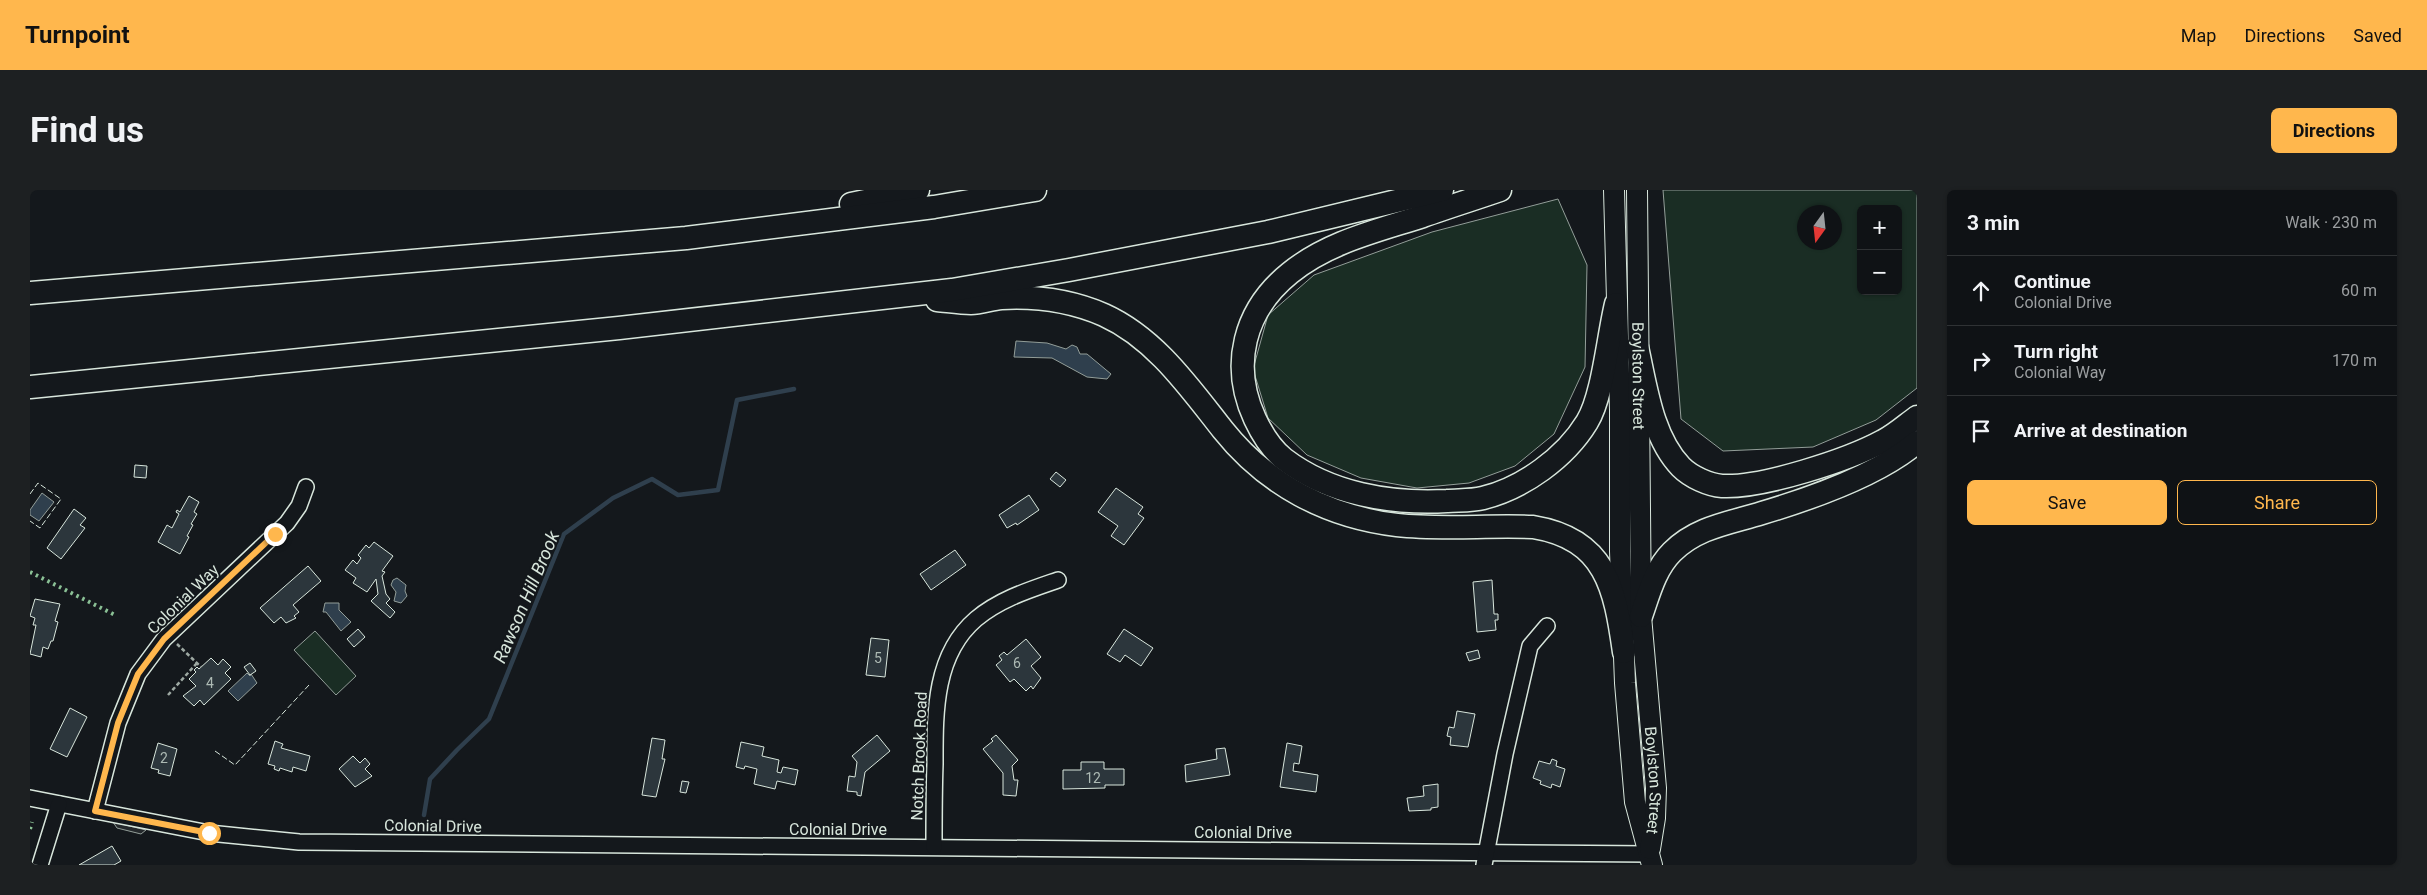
<!DOCTYPE html>
<html lang="en">
<head>
<meta charset="utf-8">
<style>
	body { margin:0; font-family:Roboto,sans-serif; background:#1d2022; color:#f1f3f6 }
	.controls { position:absolute; right:15px; top:15px; display:grid; overflow:hidden; border-radius:8px; box-shadow:0 1px 4px #0004 }
	.controls button { width:45px; height:45px; display:grid; place-items:center; padding:0; border:0; border-bottom:1px solid #2f3234; background:#0f1215; color:#f1f3f6; font:25px sans-serif }
	.compass { position:absolute; left:1767px; top:15px; width:45px; height:45px; border-radius:50%; background:#0f1215; box-shadow:0 1px 4px #0004; rotate:195deg }
	.stop { position:absolute; width:15px; height:15px; margin:-11px; border:4px solid #ffb74d; border-radius:50%; background:#fff }
	.stop.end { background:#ffb74d; border-color:#fff; box-shadow:0 1px 5px #0008 }
	.list { margin:0; padding:0; list-style:none }
	h2 { display:flex; justify-content:space-between; align-items:center; height:65px; margin:0; padding:0 20px; font-size:21px }
	h2 small { font-size:16px; font-weight:400; color:#9b9ea0 }
	.list li { display:grid; grid-template-columns:32px 1fr auto; gap:15px; align-items:center; box-sizing:border-box; height:70px; padding:0 20px; border-top:1px solid #2f3234 }
	.list b { display:block; font-size:19px; white-space:nowrap }
	.list p { margin:0; font-size:16px; white-space:nowrap; color:#9b9ea0 }
	.list em { font-size:16px; font-style:normal; color:#9b9ea0 }
	.actions { display:flex; gap:10px; padding:15px 20px }
	.actions a { flex:1; padding:11px 0; border:1px solid #ffb74d; border-radius:8px; text-align:center; font-size:18px; color:#ffb74d }
	.actions .main { background:#ffb74d; color:#111 }
	.icon { flex:none; width:28px; height:28px; fill:none; stroke:currentColor; stroke-width:2; stroke-linecap:round; stroke-linejoin:round }
	.map { position:relative; flex:none; width:1887px; height:675px; overflow:hidden; border-radius:8px }
	header { display:flex; align-items:center; gap:30px; box-sizing:border-box; height:70px; padding:0 25px; background:#ffb74d; color:#111 }
	header strong { font-size:24px }
	nav { display:flex; gap:28px; margin-inline-start:auto; font-size:18px }
	.intro { display:flex; align-items:center; justify-content:space-between; box-sizing:border-box; height:120px; padding:0 30px }
	h1 { margin:0; font-size:35px }
	.button { padding:12px 22px; border-radius:8px; background:#ffb74d; color:#111; font-size:18px; font-weight:700 }
	main { display:flex; gap:30px; padding:0 30px }
	aside { flex:1; background:#0f1215; border-radius:8px; box-shadow:0 1px 4px #0004 }
	.map>svg:first-child { display:block }
	.green { fill:#1a2d24; stroke:#939e99; fill-rule:evenodd }
	.parking { fill:#24282b; stroke:#939e99 }
	.water { fill:#2f3f4d; stroke:#939e99 }
	.lines { fill:none; stroke-linecap:round; stroke-linejoin:round }
	.stream { stroke:#2f3f4d; stroke-width:4.5 }
	.building { fill:#2c363c; stroke:#d8e6dc }
	.minor-casing { stroke:#d8e6dc; stroke-width:18 }
	.major-casing { stroke:#d8e6dc; stroke-width:22 }
	.highway-casing { stroke:#d8e6dc; stroke-width:25 }
	.path { stroke:#9da8a2; stroke-width:2.5; stroke-dasharray:4 2.5; stroke-linecap:butt }
	.minor { stroke:#14181c; stroke-width:15 }
	.major { stroke:#14181c; stroke-width:20 }
	.highway { stroke:#14181c; stroke-width:22 }
	.hedge { stroke:#8ac095; stroke-width:4; stroke-dasharray:2.5 4; stroke-linecap:butt }
	.fence { stroke:#d8e6dc; stroke-width:1; stroke-dasharray:6 2.5; stroke-linecap:butt }
	.route { stroke:#ffb74d; stroke-width:6 }
	.labels { text-anchor:middle; dominant-baseline:central; stroke-width:4; stroke-linejoin:round; paint-order:stroke }
	.number-label { font-size:14px; fill:#adbab4 }
	.street-label { font-size:16px; fill:#d8e6dc; stroke:#14181c }
	.water-label { font-size:18px; font-style:italic; fill:#d8e6dc; stroke:#14181c }
</style>
</head>
<body>
<header>
<strong>Turnpoint</strong>
<nav><a>Map</a><a>Directions</a><a>Saved</a></nav>
</header>
<div class="intro"><h1>Find us</h1><a class="button">Directions</a></div>
<main>
<div class="map">
<svg width="1887" height="675" viewBox="0 0 1887 675">
	<rect width="100%" height="100%" fill="#14181c"/>
	<g class="green">
		<path d="M 1633,0 L 1887,0 L 1887,198 L 1846,230 L 1783,257 L 1693,261 L 1651,229 ZM 1831,19 L 1868,19 L 1868,101 L 1831,101 ZM 1774,22 L 1804,22 L 1804,52 L 1774,52 Z"/>
		<path d="M 1528,9 L 1557,75 L 1555,177 L 1524,244 L 1485,276 L 1439,293 L 1387,298 L 1331,288 L 1277,265 L 1238,228 L 1223,179 L 1238,125 L 1284,85 L 1402,42 Z"/>
		<path d="M 285,441 L 326,486 L 306,505 L 264,460 Z"/>
	</g>
	<path class="parking" d="M 83,632 L 116,640 L 111,644 L 87,638 Z"/>
	<g class="water">
		<path d="M 986,151 L 1017,153 L 1036,159 L 1042,155 L 1047,157 L 1050,164 L 1057,164 L 1081,184 L 1077,189 L 1057,187 L 1022,168 L 984,167 Z"/>
		<path d="M 12,303 L 24,312 L 9,331 L 0,325 L 0,320 Z"/>
		<path d="M 367,388 L 376,395 L 375,401 L 377,406 L 371,413 L 364,411 L 366,402 L 361,395 L 363,390 Z"/>
		<path d="M 295,413 L 309,413 L 309,420 L 321,432 L 311,441 L 296,422 L 293,422 Z"/>
		<path d="M 217,483 L 220,486 L 221,484 L 227,493 L 208,511 L 198,501 Z"/>
	</g>
	<g class="lines">
		<path class="stream" d="M 394,625 L 400,589 L 427,560 L 459,529 L 534,344 L 583,308 L 622,289 L 648,305 L 688,300 L 707,210 L 764,199"/>
	</g>
	<g class="building">
		<path d="M 105,275 L 117,276 L 116,288 L 104,287 Z"/>
		<path d="M 1026,282 L 1036,290 L 1030,297 L 1020,289 Z"/>
		<path d="M 1086,298 L 1113,317 L 1108,324 L 1114,328 L 1094,355 L 1081,346 L 1088,336 L 1068,322 Z"/>
		<path d="M 999,305 L 1009,320 L 987,335 L 986,333 L 977,338 L 969,325 Z"/>
		<path d="M 159,306 L 169,312 L 164,322 L 167,324 L 161,334 L 163,335 L 157,346 L 159,347 L 150,364 L 128,352 L 137,335 L 142,338 L 149,324 L 146,322 L 147,320 L 150,322 Z"/>
		<path d="M 44,319 L 56,328 L 50,335 L 55,338 L 31,369 L 17,358 Z"/>
		<path d="M 344,352 L 363,366 L 352,381 L 355,382 L 352,386 L 356,404 L 360,409 L 356,413 L 365,422 L 360,428 L 341,411 L 348,404 L 346,389 L 337,402 L 323,393 L 326,388 L 315,380 L 323,370 L 327,374 L 331,368 L 328,365 L 336,355 L 339,358 Z"/>
		<path d="M 925,360 L 936,375 L 901,400 L 890,384 Z"/>
		<path d="M 278,376 L 291,391 L 263,415 L 269,422 L 264,426 L 266,428 L 256,433 L 251,427 L 244,433 L 230,418 Z"/>
		<path d="M 1462,390 L 1464,424 L 1468,424 L 1468,430 L 1465,430 L 1466,440 L 1447,442 L 1443,392 Z"/>
		<path d="M 5,409 L 30,414 L 25,431 L 28,432 L 23,451 L 21,451 L 18,459 L 13,457 L 11,467 L 0,464 L 6,435 L 3,435 L 5,428 L 0,426 Z"/>
		<path d="M 328,439 L 335,447 L 324,457 L 317,449 Z"/>
		<path d="M 1094,439 L 1123,458 L 1111,476 L 1095,465 L 1090,472 L 1077,464 Z"/>
		<path d="M 841,448 L 859,450 L 855,487 L 836,485 Z"/>
		<path d="M 996,449 L 1011,467 L 1001,476 L 1011,488 L 1003,499 L 1001,496 L 996,501 L 984,489 L 980,492 L 966,475 L 972,470 L 969,466 L 974,462 L 977,465 Z"/>
		<path d="M 1448,460 L 1450,468 L 1439,471 L 1436,463 Z"/>
		<path d="M 181,468 L 188,475 L 193,469 L 201,477 L 195,483 L 201,489 L 174,515 L 170,510 L 164,516 L 153,506 L 166,496 L 159,489 L 166,482 L 164,480 L 167,477 L 169,479 Z"/>
		<path d="M 220,473 L 226,481 L 220,485 L 214,477 Z"/>
		<path d="M 40,518 L 57,527 L 37,567 L 20,559 Z"/>
		<path d="M 1427,521 L 1445,524 L 1438,557 L 1420,555 L 1421,547 L 1417,546 L 1419,537 L 1424,538 Z"/>
		<path d="M 847,545 L 860,561 L 835,582 L 831,606 L 827,605 L 827,602 L 817,601 L 819,586 L 825,587 L 827,572 L 822,566 Z"/>
		<path d="M 966,545 L 988,570 L 982,576 L 984,590 L 988,590 L 986,606 L 973,605 L 973,583 L 953,559 L 963,551 L 961,549 Z"/>
		<path d="M 622,548 L 635,550 L 632,569 L 635,569 L 626,607 L 612,605 Z"/>
		<path d="M 245,551 L 253,554 L 251,558 L 280,566 L 276,581 L 263,577 L 262,582 L 250,578 L 249,581 L 244,579 L 245,576 L 238,574 Z"/>
		<path d="M 711,552 L 734,557 L 732,566 L 749,570 L 747,582 L 751,583 L 753,577 L 768,580 L 765,595 L 747,591 L 745,599 L 724,594 L 727,579 L 715,576 L 714,579 L 706,577 Z"/>
		<path d="M 128,553 L 147,559 L 140,586 L 128,583 L 129,580 L 121,578 Z"/>
		<path d="M 1257,553 L 1272,556 L 1269,574 L 1264,573 L 1263,581 L 1288,585 L 1286,602 L 1250,597 Z"/>
		<path d="M 1195,558 L 1200,585 L 1156,592 L 1155,575 L 1187,569 L 1186,559 Z"/>
		<path d="M 323,566 L 330,573 L 335,568 L 340,574 L 335,579 L 342,586 L 325,597 L 309,579 Z"/>
		<path d="M 1522,569 L 1527,571 L 1526,576 L 1535,579 L 1530,597 L 1522,594 L 1521,598 L 1510,594 L 1511,591 L 1503,588 L 1509,571 L 1520,574 Z"/>
		<path d="M 1051,572 L 1074,572 L 1074,579 L 1094,579 L 1094,595 L 1075,595 L 1075,598 L 1033,599 L 1033,580 L 1051,580 Z"/>
		<path d="M 652,591 L 659,592 L 656,603 L 650,602 Z"/>
		<path d="M 1408,594 L 1408,617 L 1401,618 L 1401,620 L 1379,621 L 1377,608 L 1394,606 L 1393,596 Z"/>
		<path d="M 82,656 L 91,671 L 84,675 L 49,675 Z"/>
	</g>
	<g class="lines">
		<defs>
			<g id="minor">
				<path d="M 0,608 L 179,643 L 269,652 L 1620,664"/>
				<path d="M 65,621 L 88,533 L 108,484 L 134,449 L 257,333 L 269,316 L 276,297"/>
				<path d="M 904,657 C 904,629 904,602 905,574 C 905,523 904,465 946,429 C 970,409 999,400 1028,390"/>
				<path d="M 10,675 L 29,614"/>
				<path d="M 1454,675 L 1475,564 L 1500,456 L 1517,436"/>
			</g>
			<g id="major">
				<path d="M 1584,0 L 1590,220 L 1590,361 L 1595,493 L 1605,612 L 1622,675"/>
				<path id="s1" d="M 1607,0 L 1611,426 L 1626,598 L 1625,628 L 1620,659"/>
			</g>
			<g id="highway">
				<path d="M 1470,0 C 1444,9 1418,17 1393,26 C 1347,41 1298,52 1260,83 C 1214,120 1200,175 1225,229 C 1232,244 1240,258 1254,269 C 1300,304 1360,314 1417,311 C 1428,310 1441,311 1453,308 C 1493,298 1535,268 1557,232 C 1573,206 1578,147 1586,114"/>
				<path d="M 821,14 L 888,0"/>
				<path d="M 0,103 L 656,48 L 904,17 L 1005,0"/>
				<path d="M 907,110 C 918,111 930,113 941,113 C 951,113 961,109 971,108 C 1006,106 1042,111 1074,125 C 1125,148 1159,197 1193,240 C 1236,294 1297,327 1367,335 C 1411,340 1458,335 1503,337 C 1576,349 1585,398 1594,462"/>
				<path d="M 1607,157 C 1616,197 1622,247 1651,277 C 1661,287 1679,295 1692,296 C 1732,298 1818,270 1853,251 C 1865,245 1876,235 1887,227"/>
				<path d="M 0,197 L 589,138 L 922,100 L 1039,80 L 1238,42 L 1412,0"/>
				<path d="M 1611,426 C 1619,403 1625,379 1642,362 C 1667,337 1700,333 1732,323 C 1779,309 1850,284 1887,252"/>
			</g>
		</defs>
		<use href="#minor" class="minor-casing"/>
		<use href="#major" class="major-casing"/>
		<use href="#highway" class="highway-casing"/>
		<g class="path">
			<path d="M 147,454 L 171,477"/>
			<path d="M 138,505 L 167,473"/>
		</g>
		<use href="#minor" class="minor"/>
		<use href="#major" class="major"/>
		<use href="#highway" class="highway"/>
		<g class="hedge">
			<path d="M 0,382 L 87,426"/>
			<path d="M 0,639 L 2,632"/>
		</g>
		<g class="fence">
			<path d="M 0,304 L 8,293 L 31,309 L 10,338 L 0,331"/>
			<path d="M 185,561 L 205,575 L 279,495"/>
		</g>
	</g>
	<g class="lines">
		<path class="route" d="M 179,643 L 65,621 L 88,533 L 108,484 L 134,449 L 245,344"/>
	</g>
	<g class="labels">
		<g class="number-label">
			<text x="848" y="468">5</text>
			<text x="987" y="473">6</text>
			<text x="180" y="493">4</text>
			<text x="134" y="568">2</text>
			<text x="1063" y="588">12</text>
		</g>
		<g class="street-label">
			<text stroke="none"><textPath href="#s1" startOffset="186">Boylston Street</textPath></text>
			<text transform="translate(153 409) rotate(-44)">Colonial Way</text>
			<text transform="translate(889 566) rotate(-88)">Notch Brook Road</text>
			<text stroke="none"><textPath href="#s1" startOffset="591">Boylston Street</textPath></text>
			<text transform="translate(403 636) rotate(1)">Colonial Drive</text>
			<text x="808" y="639">Colonial Drive</text>
			<text x="1213" y="642">Colonial Drive</text>
		</g>
		<g class="water-label">
			<text transform="translate(496 407) rotate(-67)">Rawson Hill Brook</text>
		</g>
	</g>
</svg>
<div class="controls">
<button>+</button>
<button>−</button>
</div>
<svg class="compass" viewBox="-18 -18 36 36"><path d="M0-13l5 13h-10z" fill="#e53935"/><path d="M0 13l5-13h-10z" fill="#9b9ea0"/></svg>
<div class="stop" style="left:179px;top:643px"></div>
<div class="stop end" style="left:245px;top:344px"></div>
</div>
<aside>
<h2>3 min<small>Walk · 230 m</small></h2>
<ul class="list">
<li><svg class="icon" aria-label="ahead" viewBox="0 0 24 24"><path d="M12 20V5M6 11l6-6 6 6"/></svg><div><b>Continue</b><p>Colonial Drive</p></div><em>60 m</em></li>
<li><svg class="icon" aria-label="right" viewBox="0 0 24 24"><path d="M7 20v-9h11M14 6l5 5-5 5"/></svg><div><b>Turn right</b><p>Colonial Way</p></div><em>170 m</em></li>
<li><svg class="icon" aria-label="arrive" viewBox="0 0 24 24"><path d="M6 21V4h12l-3 4 3 4H6"/></svg><div><b>Arrive at destination</b></div></li>
</ul>
<div class="actions"><a class="main">Save</a><a>Share</a></div>
</aside>
</main>
</body>
</html>
